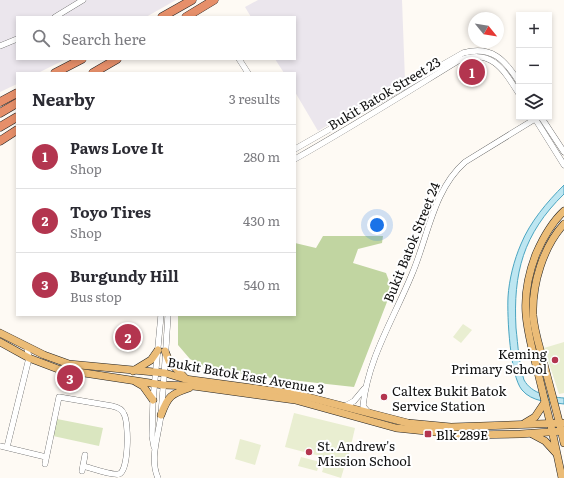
<!DOCTYPE html>
<html lang="en">
<head>
<meta charset="utf-8">
<style>
	body { margin:0; font-family:Literata,serif; background:#f2f2f3; color:#2b2b33 }
	.controls { position:absolute; right:12px; top:12px; display:grid; overflow:hidden; border-radius:0px; box-shadow:0 2px 6px #0003 }
	.controls button { width:36px; height:36px; display:grid; place-items:center; padding:0; border:0; border-bottom:1px solid #e1e1e2; background:#fff; color:#2b2b33; font:20px sans-serif }
	.compass { position:absolute; left:468px; top:12px; width:36px; height:36px; border-radius:50%; background:#fff; box-shadow:0 2px 6px #0003; rotate:120deg }
	.you { position:absolute; left:377px; top:225px; width:14px; height:14px; margin:-10px; border:3px solid #fff; border-radius:50%; background:#1a73e8; box-shadow:0 0 0 6px #1a73e833 }
	.badge { display:grid; place-items:center; width:26px; height:26px; border-radius:50%; background:#b3354f; color:#fff; font-size:13px; font-weight:700 }
	.pin { position:absolute; translate:-50% -50%; border:2px solid #fff; box-shadow:0 1px 4px #0006 }
	.list { margin:0; padding:0; list-style:none }
	h2 { display:flex; justify-content:space-between; align-items:center; height:52px; margin:0; padding:0 16px; font-size:17px }
	h2 small { font-size:13px; font-weight:400; color:#7c7c81 }
	.list li { display:grid; grid-template-columns:26px 1fr auto; gap:12px; align-items:center; box-sizing:border-box; height:64px; padding:0 16px; border-top:1px solid #e1e1e2 }
	.list b { display:block; font-size:15px; white-space:nowrap }
	.list p { margin:0; font-size:13px; white-space:nowrap; color:#7c7c81 }
	.list em { font-size:13px; font-style:normal; color:#7c7c81 }
	.icon { flex:none; width:22px; height:22px; fill:none; stroke:currentColor; stroke-width:2; stroke-linecap:round; stroke-linejoin:round }
	.map { position:relative; flex:none; width:564px; height:478px; overflow:hidden }
	.search { position:absolute; background:#fff; box-shadow:0 2px 6px #0003; left:16px; top:16px; width:280px; height:44px; display:flex; align-items:center; gap:10px; box-sizing:border-box; padding:0 14px; border-radius:0px; color:#7c7c81; font-size:15px }
	.panel { position:absolute; background:#fff; box-shadow:0 2px 6px #0003; left:16px; top:72px; width:280px; height:244px; border-radius:0px }
	.map>svg:first-child { display:block }
	.industrial { fill:#ebe6ed }
	.green { fill:#dae6c0 }
	.forest { fill:#c1d5a1 }
	.pitch { fill:#e9eed1 }
	.water { fill:#bde6f1; stroke:#4ba5c1 }
	.lines { fill:none; stroke-linecap:round; stroke-linejoin:round }
	.minor-casing { stroke:#434343; stroke-width:6 }
	.major-casing { stroke:#212121; stroke-width:8 }
	.highway-casing { stroke:#212121; stroke-width:9 }
	.minor { stroke:#fff; stroke-width:5.5 }
	.major { stroke:#ebbc77; stroke-width:7 }
	.highway { stroke:#e68f6a; stroke-width:8 }
	.poi-dot { fill:#b3354f; stroke:#fff; stroke-width:1.5 }
	.labels { text-anchor:middle; dominant-baseline:central; stroke-width:4; stroke-linejoin:round; paint-order:stroke }
	.street-label { font-size:13px; fill:#101010; stroke:#fff }
	.poi-label { font-size:13px; fill:#101010; stroke:#fff; text-anchor:start }
</style>
</head>
<body>
<div class="map">
<svg width="564" height="478" viewBox="0 0 564 478">
	<rect width="100%" height="100%" fill="#fefaf4"/>
	<g class="industrial">
		<path d="M 0,0 L 176,0 L 146,17 L 17,17 L 17,59 L 66,59 L 38,73 L 17,73 L 17,84 L 0,92 Z"/>
		<path d="M 258,0 L 402,0 L 405,81 L 318,131 L 295,92 L 295,73 L 284,73 L 275,59 L 295,59 L 295,17 L 251,17 L 245,7 Z"/>
	</g>
	<path class="green" d="M 57,419 L 103,428 L 99,446 L 53,436 Z"/>
	<path class="forest" d="M 323,236 L 383,236 L 382,243 L 358,249 L 353,263 L 386,273 L 392,289 L 354,387 L 253,376 L 205,367 L 190,359 L 178,345 L 178,315 L 295,315 L 295,243 L 316,248 Z"/>
	<g class="pitch">
		<path d="M 463,324 L 472,330 L 461,343 L 453,337 Z"/>
		<path d="M 564,342 L 564,393 L 559,394 L 544,348 Z"/>
		<path d="M 294,413 L 355,428 L 347,463 L 285,447 Z"/>
		<path d="M 240,439 L 261,445 L 255,465 L 235,459 Z"/>
		<path d="M 301,457 L 320,462 L 317,471 L 298,466 Z"/>
		<path d="M 325,463 L 344,468 L 341,478 L 322,472 Z"/>
	</g>
	<path class="water" d="M 564,185 L 564,194 C 523,234 513,273 516,328 C 518,346 519,364 524,380 C 532,394 549,397 564,398 L 564,404 C 549,402 532,402 522,390 C 510,376 507,316 508,297 C 509,280 514,260 521,244 C 530,222 547,202 564,185 Z"/>
	<g class="lines">
		<defs>
			<g id="minor">
				<path d="M 55,17 L 83,0"/>
				<path d="M 0,46 L 17,39"/>
				<path d="M 239,59 L 248,73"/>
				<path d="M 534,117 L 564,165"/>
				<path d="M 541,117 L 564,152"/>
				<path d="M 295,149 L 463,53 C 492,45 505,60 519,82"/>
				<path d="M 295,159 C 350,128 404,94 458,61 C 491,47 504,70 519,94"/>
				<path d="M 345,406 L 354,401 L 364,389"/>
				<path d="M 369,413 L 363,406 C 368,358 394,318 412,274 C 428,237 433,190 465,162 L 535,119"/>
				<path d="M 0,446 L 46,457"/>
				<path d="M 7,447 L 29,358 L 27,348"/>
				<path d="M 154,447 L 152,436 L 153,400 L 161,315"/>
				<path d="M 45,464 L 59,397 L 112,406 C 117,407 122,409 124,414 C 129,423 129,471 119,474 C 112,476 91,468 83,466"/>
				<path d="M 82,471 L 85,455"/>
				<path d="M 158,478 C 149,458 159,435 161,414 C 164,381 166,348 168,315"/>
			</g>
			<g id="major">
				<path d="M 564,224 C 543,247 532,284 533,315 C 534,330 539,345 543,360 C 550,388 558,415 564,443"/>
				<path d="M 0,333 L 44,355 L 69,364 L 165,373 L 185,379 L 296,394 L 408,423 L 451,427 L 564,423"/>
				<path d="M 0,342 L 29,358 L 58,369 L 163,385 L 193,386 L 295,400 L 396,428 L 465,435 L 520,434 L 564,431"/>
				<path d="M 165,351 L 169,361 L 185,378"/>
				<path d="M 133,371 L 151,360 L 158,350"/>
				<path d="M 136,382 L 143,386 L 153,400"/>
				<path d="M 161,415 C 168,396 171,394 189,388"/>
				<path d="M 525,423 L 535,417 L 545,402"/>
				<path d="M 532,434 L 545,441 L 556,453"/>
				<path d="M 562,478 C 556,447 549,416 541,385 C 529,334 516,306 536,254 C 543,238 551,223 564,211"/>
			</g>
			<g id="highway">
				<path d="M 162,17 L 192,0"/>
				<path d="M 186,17 L 214,0"/>
				<path d="M 55,73 L 82,59"/>
				<path d="M 93,73 L 117,59"/>
				<path d="M 0,102 L 17,93"/>
				<path d="M 0,113 L 17,103"/>
				<path d="M 0,127 L 17,117"/>
				<path d="M 0,141 L 17,130"/>
			</g>
		</defs>
		<use href="#minor" class="minor-casing"/>
		<use href="#major" class="major-casing"/>
		<use href="#highway" class="highway-casing"/>
		<use href="#minor" class="minor"/>
		<use href="#major" class="major"/>
		<use href="#highway" class="highway"/>
	</g>
	<g class="poi-dot">
		<circle cx="555" cy="360" r="4"/>
		<circle cx="384" cy="397" r="4"/>
		<rect x="424" y="430" width="8" height="8" rx="2"/>
		<circle cx="309" cy="452" r="4"/>
	</g>
	<g class="labels">
		<g class="street-label">
			<text transform="translate(384 93) rotate(-31)">Bukit Batok Street 23</text>
			<text transform="translate(411 242) rotate(-68)">Bukit Batok Street 24</text>
			<text transform="translate(246 375) rotate(10)">Bukit Batok East Avenue 3</text>
		</g>
		<g class="poi-label">
			<text x="547" y="353" text-anchor="end">Keming<tspan x="547" dy="15">Primary School</tspan></text>
			<text x="392" y="390">Caltex Bukit Batok<tspan x="392" dy="15">Service Station</tspan></text>
			<text x="436" y="434">Blk 289E</text>
			<text x="317" y="445">St. Andrew's<tspan x="317" dy="15">Mission School</tspan></text>
		</g>
	</g>
</svg>
<div class="controls">
<button>+</button>
<button>−</button>
<button><svg class="icon" aria-label="layers" viewBox="0 0 24 24"><path d="M12 4l9 5-9 5-9-5zM3 14l9 5 9-5"/></svg></button>
</div>
<svg class="compass" viewBox="-18 -18 36 36"><path d="M0-13l5 13h-10z" fill="#e53935"/><path d="M0 13l5-13h-10z" fill="#7c7c81"/></svg>
<div class="you"></div>
<div class="pin badge" style="left:472px;top:72px">1</div>
<div class="pin badge" style="left:128px;top:337px">2</div>
<div class="pin badge" style="left:70px;top:378px">3</div>
<div class="search"><svg class="icon" aria-label="search" viewBox="0 0 24 24"><circle cx="10" cy="10" r="6"/><path d="M15 15l6 6"/></svg>Search here</div>
<section class="panel">
<h2>Nearby<small>3 results</small></h2>
<ul class="list">
<li><span class="badge">1</span><div><b>Paws Love It</b><p>Shop</p></div><em>280 m</em></li>
<li><span class="badge">2</span><div><b>Toyo Tires</b><p>Shop</p></div><em>430 m</em></li>
<li><span class="badge">3</span><div><b>Burgundy Hill</b><p>Bus stop</p></div><em>540 m</em></li>
</ul>
</section>
</div>
</body>
</html>
